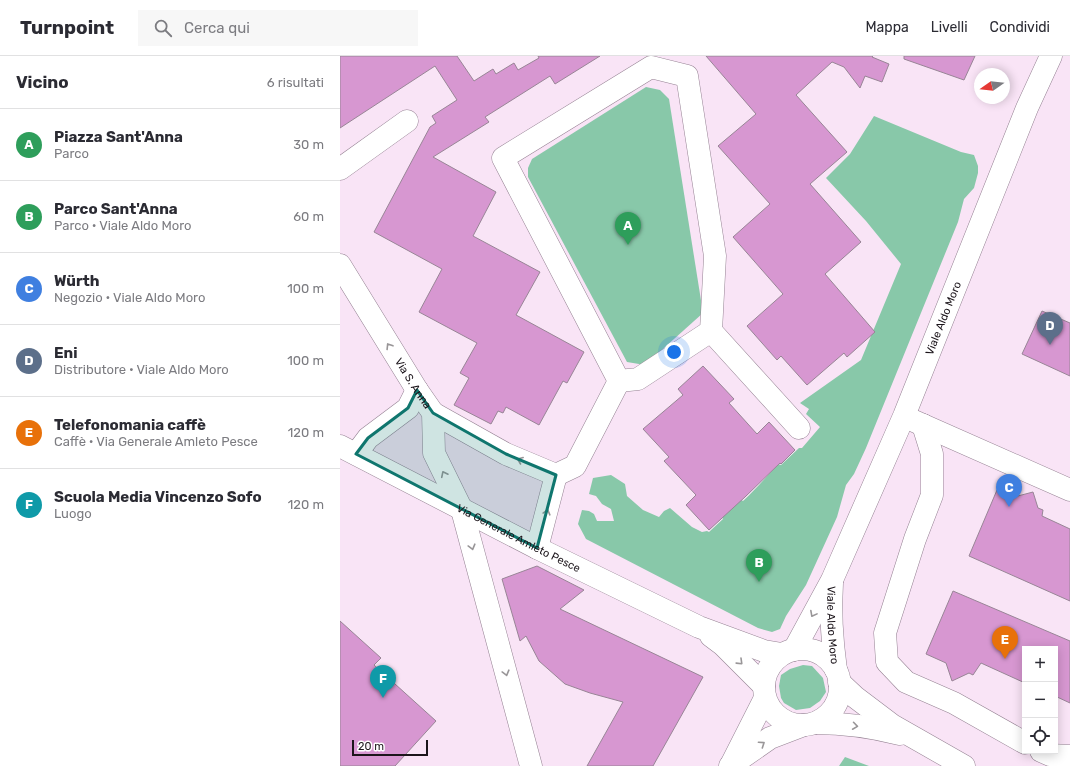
<!DOCTYPE html>
<html lang="it">
<head>
<meta charset="utf-8">
<style>
	body { margin:0; font-family:Rubik,sans-serif; background:#f7f7f7; color:#2b2b33 }
	.controls { position:absolute; right:12px; bottom:12px; display:grid; overflow:hidden; border-radius:0px; box-shadow:0 2px 10px #0003 }
	.controls button { width:36px; height:36px; display:grid; place-items:center; padding:0; border:0; border-bottom:1px solid #e1e1e2; background:#fff; color:#2b2b33; font:20px sans-serif }
	.compass { position:absolute; left:634px; top:12px; width:36px; height:36px; border-radius:50%; background:#fff; box-shadow:0 2px 10px #0003; rotate:256deg }
	.scale { position:absolute; left:12px; bottom:10px; width:76px; box-sizing:border-box; padding-left:4px; border:2px solid #1c151b; border-top:0; font-size:11px; line-height:14px; white-space:nowrap; color:#1c151b; -webkit-text-stroke:3px #fff; paint-order:stroke }
	.you { position:absolute; left:334px; top:296px; width:14px; height:14px; margin:-10px; border:3px solid #fff; border-radius:50%; background:#1a73e8; box-shadow:0 0 0 6px #1a73e833 }
	.badge { display:grid; place-items:center; width:26px; height:26px; border-radius:50%; background:#248862; color:#fff; font-size:13px; font-weight:700 }
	.pin { position:absolute; translate:-50% -33px; filter:drop-shadow(0 1px 2px #0008) }
	.pin::after { content:''; position:absolute; top:21px; width:14px; height:12px; background:inherit; clip-path:polygon(0 0,100% 0,50% 100%) }
	.list { margin:0; padding:0; list-style:none }
	h2 { display:flex; justify-content:space-between; align-items:center; height:52px; margin:0; padding:0 16px; font-size:17px }
	h2 small { font-size:13px; font-weight:400; color:#7c7c81 }
	.list li { display:grid; grid-template-columns:26px 1fr auto; gap:12px; align-items:center; box-sizing:border-box; height:72px; padding:0 16px; border-top:1px solid #e1e1e2 }
	.list b { display:block; font-size:15px; white-space:nowrap }
	.list p { margin:0; font-size:13px; white-space:nowrap; color:#7c7c81 }
	.list em { font-size:13px; font-style:normal; color:#7c7c81 }
	.icon { flex:none; width:22px; height:22px; fill:none; stroke:currentColor; stroke-width:2; stroke-linecap:round; stroke-linejoin:round }
	.map { position:relative; flex:none; width:730px; height:710px; overflow:hidden }
	header { display:flex; align-items:center; gap:24px; box-sizing:border-box; height:56px; padding:0 20px; background:#fff; border-bottom:1px solid #e1e1e2 }
	header strong { font-size:19px }
	nav { display:flex; gap:22px; margin-inline-start:auto; font-size:14px }
	.search { width:280px; height:36px; background:#f7f7f7; display:flex; align-items:center; gap:10px; box-sizing:border-box; padding:0 14px; border-radius:0px; color:#7c7c81; font-size:15px }
	main { display:flex }
	aside { flex:1; background:#fff }
	.map>svg:first-child { display:block }
	.green { fill:#88c8a9 }
	.building { fill:#d797d1; stroke:#988596 }
	.lines { fill:none; stroke-linecap:round; stroke-linejoin:round }
	.minor-casing { stroke:#958293; stroke-width:23 }
	.major-casing { stroke:#958293; stroke-width:23 }
	.minor { stroke:#fff; stroke-width:22 }
	.major { stroke:#fff; stroke-width:22 }
	.oneway { stroke:#999698 }
	.marked { fill:#0f766e; fill-opacity:0.2; stroke:#0f766e; stroke-width:3; stroke-linejoin:round }
	.labels { text-anchor:middle; dominant-baseline:central; stroke-width:4; stroke-linejoin:round; paint-order:stroke }
	.street-label { font-size:11px; fill:#1c151b; stroke:#fff }
</style>
</head>
<body>
<header>
<strong>Turnpoint</strong>
<div class="search"><svg class="icon" aria-label="search" viewBox="0 0 24 24"><circle cx="10" cy="10" r="6"/><path d="M15 15l6 6"/></svg>Cerca qui</div>
<nav><a>Mappa</a><a>Livelli</a><a>Condividi</a></nav>
</header>
<main>
<aside>
<h2>Vicino<small>6 risultati</small></h2>
<ul class="list">
<li><span class="badge" style="background:#2e9e5b">A</span><div><b>Piazza Sant'Anna</b><p>Parco</p></div><em>30 m</em></li>
<li><span class="badge" style="background:#2e9e5b">B</span><div><b>Parco Sant'Anna</b><p>Parco · Viale Aldo Moro</p></div><em>60 m</em></li>
<li><span class="badge" style="background:#3f7fe0">C</span><div><b>Würth</b><p>Negozio · Viale Aldo Moro</p></div><em>100 m</em></li>
<li><span class="badge" style="background:#5c6f8a">D</span><div><b>Eni</b><p>Distributore · Viale Aldo Moro</p></div><em>100 m</em></li>
<li><span class="badge" style="background:#e8710a">E</span><div><b>Telefonomania caffè</b><p>Caffè · Via Generale Amleto Pesce</p></div><em>120 m</em></li>
<li><span class="badge" style="background:#0f9aa8">F</span><div><b>Scuola Media Vincenzo Sofo</b><p>Luogo</p></div><em>120 m</em></li>
</ul>
</aside>
<div class="map">
<svg width="730" height="710" viewBox="0 0 730 710">
	<rect width="100%" height="100%" fill="#f9e4f6"/>
	<g class="green">
		<path d="M 306,31 L 320,34 L 329,43 L 363,257 L 305,309 L 287,306 L 188,121 L 188,112 L 192,103 Z"/>
		<path d="M 534,60 L 621,96 L 634,99 L 638,110 L 638,117 L 634,132 L 624,143 L 618,166 L 526,392 L 514,418 L 506,429 L 497,461 L 466,529 L 446,560 L 440,573 L 432,576 L 418,572 L 246,483 L 238,468 L 242,454 L 249,455 L 254,458 L 257,465 L 274,465 L 271,453 L 262,448 L 256,440 L 249,438 L 253,422 L 271,419 L 285,428 L 287,440 L 303,454 L 319,461 L 324,455 L 330,452 L 352,471 L 362,476 L 367,475 L 369,476 L 383,463 L 382,461 L 400,443 L 403,445 C 416,433 426,421 438,408 L 441,409 L 459,392 L 462,392 L 480,371 L 466,358 L 469,353 L 460,347 L 521,304 L 561,208 L 526,165 L 486,122 L 510,98 Z"/>
		<path d="M 463,609 L 472,610 L 483,622 L 486,636 L 480,645 L 470,652 L 456,654 L 444,647 L 441,642 L 439,630 L 441,619 L 450,613 Z"/>
		<path d="M 505,701 L 529,710 L 499,710 Z"/>
	</g>
	<g class="building">
		<path d="M 0,0 L 117,0 L 134,25 L 153,13 L 156,18 L 174,7 L 178,14 L 199,2 L 198,0 L 260,0 L 215,28 L 210,20 L 145,61 L 149,66 L 93,101 L 156,136 L 133,180 L 200,216 L 176,259 L 244,296 L 227,327 L 223,325 L 199,369 L 166,351 L 163,357 L 158,355 L 151,368 L 114,349 L 129,322 L 120,317 L 137,287 L 79,256 L 102,213 L 34,176 L 90,71 L 96,67 L 92,60 L 117,44 L 95,10 L 0,72 Z"/>
		<path d="M 366,0 L 533,0 L 532,1 L 549,8 L 542,26 L 525,20 L 520,32 L 504,11 L 492,6 L 456,39 L 507,96 L 470,128 L 521,186 L 485,218 L 535,276 L 507,301 L 504,297 L 467,329 L 441,300 L 437,304 L 407,270 L 443,238 L 393,181 L 430,148 L 378,90 L 416,58 Z"/>
		<path d="M 564,0 L 635,0 L 624,24 L 564,3 Z"/>
		<path d="M 702,255 L 730,267 L 730,320 L 682,298 Z"/>
		<path d="M 363,310 L 394,343 L 389,347 L 417,378 L 429,366 L 455,394 L 441,408 L 440,407 L 405,441 L 369,474 L 346,449 L 356,439 L 324,405 L 329,401 L 303,373 L 343,339 L 338,333 Z"/>
		<path d="M 657,434 L 674,441 L 693,436 L 698,452 L 703,454 L 702,460 L 730,473 L 730,545 L 629,500 Z"/>
		<path d="M 197,510 L 244,534 L 220,553 L 363,621 L 313,710 L 247,710 L 283,646 L 250,637 L 225,628 L 199,605 L 186,580 L 180,585 L 162,523 Z"/>
		<path d="M 613,535 L 730,585 L 730,647 L 715,640 L 715,593 L 685,593 L 685,627 L 641,607 L 633,619 L 629,617 L 612,625 L 606,607 L 586,598 Z"/>
		<path d="M 0,565 L 41,602 L 34,609 L 96,665 L 55,710 L 0,710 Z"/>
	</g>
	<g class="lines">
		<defs>
			<g id="minor">
				<path d="M 311,11 L 347,20 L 375,200 L 371,275 L 298,323 L 279,325 L 163,102 Z"/>
				<path d="M 0,113 L 67,65"/>
				<path id="s1" d="M 0,209 L 77,334 L 93,357 L 94,397 L 122,454 L 191,710"/>
				<path d="M 371,275 L 459,372"/>
				<path d="M 93,357 L 166,398 L 216,419 L 235,410 L 279,325"/>
				<path d="M 574,365 L 730,434"/>
				<path d="M 583,369 L 592,398 L 592,439 L 575,483 L 545,577 L 547,606 L 566,626 L 614,647 L 685,687"/>
				<path id="s2" d="M 0,390 L 197,492 L 359,571 L 424,595 L 442,598"/>
				<path d="M 16,398 L 28,382 L 68,352 L 77,334"/>
				<path d="M 197,492 L 216,419"/>
				<path d="M 371,580 L 383,589 L 424,630"/>
				<path d="M 499,626 L 515,641 L 552,669 L 624,710"/>
				<path d="M 476,667 C 504,667 532,671 560,678"/>
				<path d="M 701,695 L 710,699 L 730,700"/>
			</g>
			<g id="major">
				<path id="s3" d="M 492,527 C 490,556 492,585 496,614"/>
				<circle cx="462" cy="631" r="38"/>
				<path id="s4" d="M 454,594 L 492,524 L 564,360 L 687,52 L 711,0"/>
				<path d="M 392,707 L 425,642"/>
				<path d="M 390,710 L 430,682 L 464,669"/>
			</g>
		</defs>
		<use href="#minor" class="minor-casing"/>
		<use href="#major" class="major-casing"/>
		<use href="#minor" class="minor"/>
		<use href="#major" class="major"/>
	</g>
	<defs><path id="oneway-chevron" d="M-2-3.5L2.5 0L-2 3.5" fill="none" stroke-width="1.6" stroke-linecap="round" stroke-linejoin="round"/></defs>
	<g class="oneway">
		<use href="#oneway-chevron" transform="translate(49 290) rotate(-122)"/>
		<use href="#oneway-chevron" transform="translate(180 404) rotate(-158)"/>
		<use href="#oneway-chevron" transform="translate(104 418) rotate(-116)"/>
		<use href="#oneway-chevron" transform="translate(207 456) rotate(-75)"/>
		<use href="#oneway-chevron" transform="translate(132 491) rotate(75)"/>
		<use href="#oneway-chevron" transform="translate(473 558) rotate(118)"/>
		<use href="#oneway-chevron" transform="translate(400 606) rotate(44)"/>
		<use href="#oneway-chevron" transform="translate(166 617) rotate(75)"/>
		<use href="#oneway-chevron" transform="translate(515 670) rotate(8)"/>
		<use href="#oneway-chevron" transform="translate(422 688) rotate(-34)"/>
	</g>
	<path class="marked" d="M 77,334 L 93,357 L 166,398 L 216,419 L 197,492 L 16,398 L 28,382 L 68,352 Z"/>
	<g class="labels">
		<g class="street-label">
			<text stroke="none"><textPath href="#s4" startOffset="364">Viale Aldo Moro</textPath></text>
			<text stroke="none"><textPath href="#s1" startOffset="139">Via S. Anna</textPath></text>
			<text stroke="none"><textPath href="#s2" startOffset="201">Via Generale Amleto Pesce</textPath></text>
			<text stroke="none"><textPath href="#s3" startOffset="42">Viale Aldo Moro</textPath></text>
		</g>
	</g>
</svg>
<div class="controls">
<button>+</button>
<button>−</button>
<button><svg class="icon" aria-label="locate" viewBox="0 0 24 24"><circle cx="12" cy="12" r="6"/><path d="M12 2v4M12 18v4M2 12h4M18 12h4"/></svg></button>
</div>
<svg class="compass" viewBox="-18 -18 36 36"><path d="M0-13l5 13h-10z" fill="#e53935"/><path d="M0 13l5-13h-10z" fill="#7c7c81"/></svg>
<div class="scale">20 m</div>
<div class="you"></div>
<div class="pin badge" style="left:288px;top:189px;background:#2e9e5b">A</div>
<div class="pin badge" style="left:419px;top:526px;background:#2e9e5b">B</div>
<div class="pin badge" style="left:669px;top:451px;background:#3f7fe0">C</div>
<div class="pin badge" style="left:710px;top:289px;background:#5c6f8a">D</div>
<div class="pin badge" style="left:665px;top:603px;background:#e8710a">E</div>
<div class="pin badge" style="left:43px;top:642px;background:#0f9aa8">F</div>
</div>
</main>
</body>
</html>
